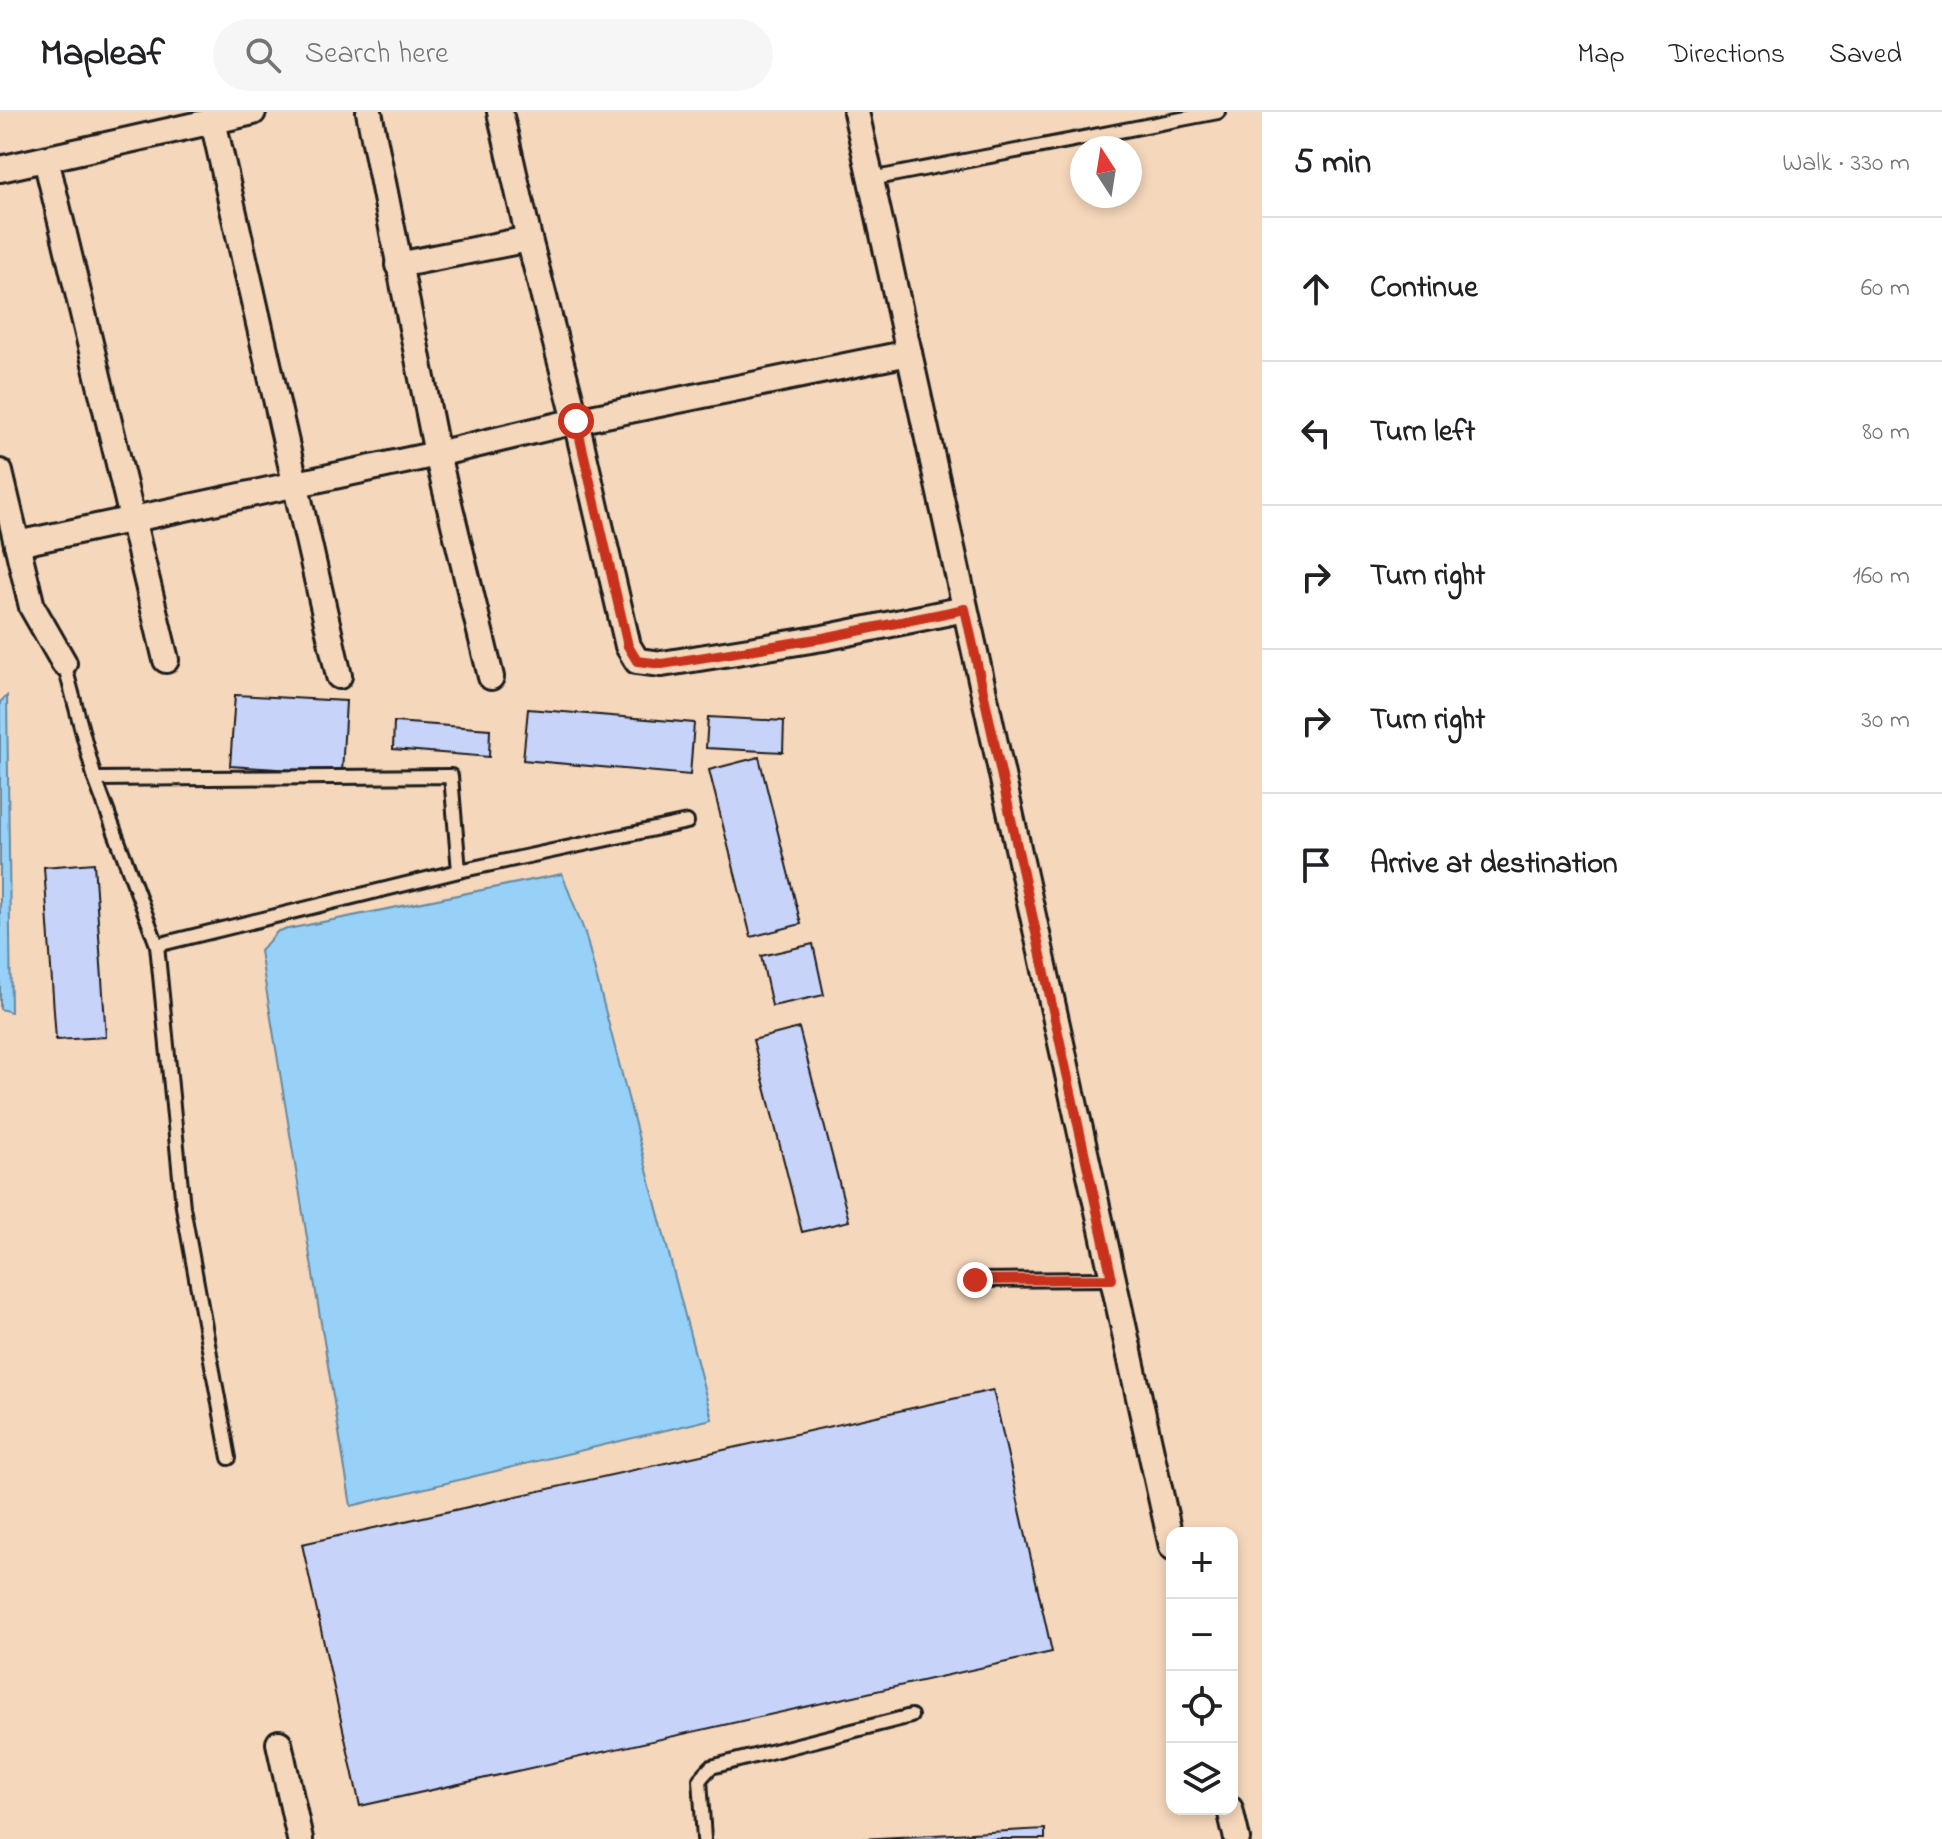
<!DOCTYPE html>
<html lang="en">
<head>
<meta charset="utf-8">
<style>
	body { margin:0; font-family:"Indie Flower",sans-serif; background:#f6f6f6; color:#202124 }
	.controls { position:absolute; right:24px; bottom:24px; display:grid; overflow:hidden; border-radius:16px; box-shadow:0 4px 12px #0003 }
	.controls button { width:72px; height:72px; display:grid; place-items:center; padding:0; border:0; border-bottom:2px solid #e0e0e0; background:#fff; color:#202124; font:40px sans-serif }
	.compass { position:absolute; left:1070px; top:24px; width:72px; height:72px; border-radius:50%; background:#fff; box-shadow:0 4px 12px #0003; rotate:348deg }
	.stop { position:absolute; width:24px; height:24px; margin:-18px; border:6px solid #c8321e; border-radius:50%; background:#fff }
	.stop.end { background:#c8321e; border-color:#fff; box-shadow:0 2px 8px #0008 }
	.list { margin:0; padding:0; list-style:none }
	h2 { display:flex; justify-content:space-between; align-items:center; height:104px; margin:0; padding:0 32px; font-size:34px }
	h2 small { font-size:26px; font-weight:400; color:#757577 }
	.list li { display:grid; grid-template-columns:52px 1fr auto; gap:24px; align-items:center; box-sizing:border-box; height:144px; padding:0 32px; border-top:2px solid #e0e0e0 }
	.list b { display:block; font-size:30px; white-space:nowrap }
	.list em { font-size:26px; font-style:normal; color:#757577 }
	.icon { flex:none; width:44px; height:44px; fill:none; stroke:currentColor; stroke-width:2; stroke-linecap:round; stroke-linejoin:round }
	.map { position:relative; flex:none; width:1262px; height:1727px; overflow:hidden }
	header { display:flex; align-items:center; gap:48px; box-sizing:border-box; height:112px; padding:0 40px; background:#fff; border-bottom:2px solid #e0e0e0 }
	header strong { font-size:38px }
	nav { display:flex; gap:44px; margin-inline-start:auto; font-size:28px }
	.search { width:560px; height:72px; background:#f6f6f6; display:flex; align-items:center; gap:20px; box-sizing:border-box; padding:0 28px; border-radius:44px; color:#757577; font-size:30px }
	main { display:flex }
	aside { flex:1; background:#fff }
	.map>svg:first-child { display:block }
	.water { fill:#97d1f7; stroke:#66899f; stroke-width:2 }
	.building { fill:#c8d3fa; stroke:#1c1c1c; stroke-width:2 }
	.lines { fill:none; stroke-linecap:round; stroke-linejoin:round }
	.lane-casing { stroke:#1c1c1c; stroke-width:18 }
	.street-casing { stroke:#1c1c1c; stroke-width:30 }
	.lane { stroke:#f5d7bb; stroke-width:12 }
	.street { stroke:#f5d7bb; stroke-width:24 }
	.route { stroke:#c8321e; stroke-width:10 }
</style>
</head>
<body>
<header>
<strong>Mapleaf</strong>
<div class="search"><svg class="icon" aria-label="search" viewBox="0 0 24 24"><circle cx="10" cy="10" r="6"/><path d="M15 15l6 6"/></svg>Search here</div>
<nav><a>Map</a><a>Directions</a><a>Saved</a></nav>
</header>
<main>
<div class="map">
<svg width="1262" height="1727" viewBox="0 0 1262 1727">
	<rect width="100%" height="100%" fill="#f5d7bb"/>
	<filter id="ink" filterUnits="userSpaceOnUse"><feTurbulence type="fractalNoise" baseFrequency=".0125" numOctaves="2"/><feDisplacementMap in="SourceGraphic" scale="16" xChannelSelector="R" yChannelSelector="G"/><feConvolveMatrix kernelMatrix="1 2 1 2 8 2 1 2 1" color-interpolation-filters="sRGB"/></filter>
	<g filter="url(#ink)">
		<g class="water">
			<path d="M 7,584 L 11,900 L 0,897 L 0,590 Z"/>
			<path d="M 562,762 L 585,821 L 712,1307 L 351,1394 L 260,839 L 278,819 Z"/>
		</g>
		<g class="building">
			<path d="M 235,583 L 346,589 L 342,661 L 230,654 Z"/>
			<path d="M 528,597 L 694,611 L 690,663 L 523,648 Z"/>
			<path d="M 708,605 L 784,609 L 783,640 L 706,636 Z"/>
			<path d="M 394,610 L 490,617 L 489,645 L 393,637 Z"/>
			<path d="M 759,645 L 801,812 L 751,825 L 709,658 Z"/>
			<path d="M 94,751 L 106,925 L 56,928 L 44,755 Z"/>
			<path d="M 813,832 L 824,883 L 772,894 L 761,844 Z"/>
			<path d="M 799,916 L 849,1109 L 802,1120 L 753,928 Z"/>
			<path d="M 993,1278 L 1052,1540 L 360,1694 L 302,1432 Z"/>
			<path d="M 1045,1717 L 1045,1727 L 860,1727 Z"/>
		</g>
		<g class="lines">
			<defs>
				<g id="lane">
					<path d="M 871,67 L 1218,0"/>
					<path d="M 64,551 L 95,667 L 157,833 L 183,1095 L 229,1346"/>
					<path d="M 95,667 L 451,664 L 459,759"/>
					<path d="M 157,833 L 459,759 L 687,710"/>
					<path d="M 975,1168 L 1112,1167"/>
					<path d="M 704,1727 L 700,1667 L 711,1655 L 911,1604"/>
				</g>
				<g id="street">
					<path d="M 369,0 L 437,342 L 491,565"/>
					<path d="M 500,0 L 529,127 L 576,309 L 628,534 L 637,549 L 662,552 L 823,526 L 965,497"/>
					<path d="M 856,0 L 1172,1435"/>
					<path d="M 213,9 L 339,564"/>
					<path d="M 46,47 L 166,548"/>
					<path d="M 0,57 L 253,0"/>
					<path d="M 398,153 L 529,127"/>
					<path d="M 0,360 L 32,495 L 64,551"/>
					<path d="M 17,432 L 437,342 L 576,309 L 909,241"/>
					<path d="M 279,1631 L 300,1727"/>
					<path d="M 1230,1697 L 1237,1727"/>
				</g>
			</defs>
			<use href="#lane" class="lane-casing"/>
			<use href="#street" class="street-casing"/>
			<use href="#lane" class="lane"/>
			<use href="#street" class="street"/>
		</g>
	</g>
	<g class="lines" filter="url(#ink)">
		<path class="route" d="M 576,309 L 628,534 L 637,549 L 662,552 L 823,526 L 965,497 L 1112,1167 L 975,1168"/>
	</g>
</svg>
<div class="controls">
<button>+</button>
<button>−</button>
<button><svg class="icon" aria-label="locate" viewBox="0 0 24 24"><circle cx="12" cy="12" r="6"/><path d="M12 2v4M12 18v4M2 12h4M18 12h4"/></svg></button>
<button><svg class="icon" aria-label="layers" viewBox="0 0 24 24"><path d="M12 4l9 5-9 5-9-5zM3 14l9 5 9-5"/></svg></button>
</div>
<svg class="compass" viewBox="-18 -18 36 36"><path d="M0-13l5 13h-10z" fill="#e53935"/><path d="M0 13l5-13h-10z" fill="#757577"/></svg>
<div class="stop" style="left:576px;top:309px"></div>
<div class="stop end" style="left:975px;top:1168px"></div>
</div>
<aside>
<h2>5 min<small>Walk · 330 m</small></h2>
<ul class="list">
<li><svg class="icon" aria-label="ahead" viewBox="0 0 24 24"><path d="M12 20V5M6 11l6-6 6 6"/></svg><div><b>Continue</b></div><em>60 m</em></li>
<li><svg class="icon" aria-label="left" viewBox="0 0 24 24"><path d="M17 20v-9H6M10 6l-5 5 5 5"/></svg><div><b>Turn left</b></div><em>80 m</em></li>
<li><svg class="icon" aria-label="right" viewBox="0 0 24 24"><path d="M7 20v-9h11M14 6l5 5-5 5"/></svg><div><b>Turn right</b></div><em>160 m</em></li>
<li><svg class="icon" aria-label="right" viewBox="0 0 24 24"><path d="M7 20v-9h11M14 6l5 5-5 5"/></svg><div><b>Turn right</b></div><em>30 m</em></li>
<li><svg class="icon" aria-label="arrive" viewBox="0 0 24 24"><path d="M6 21V4h12l-3 4 3 4H6"/></svg><div><b>Arrive at destination</b></div></li>
</ul>
</aside>
</main>
</body>
</html>
